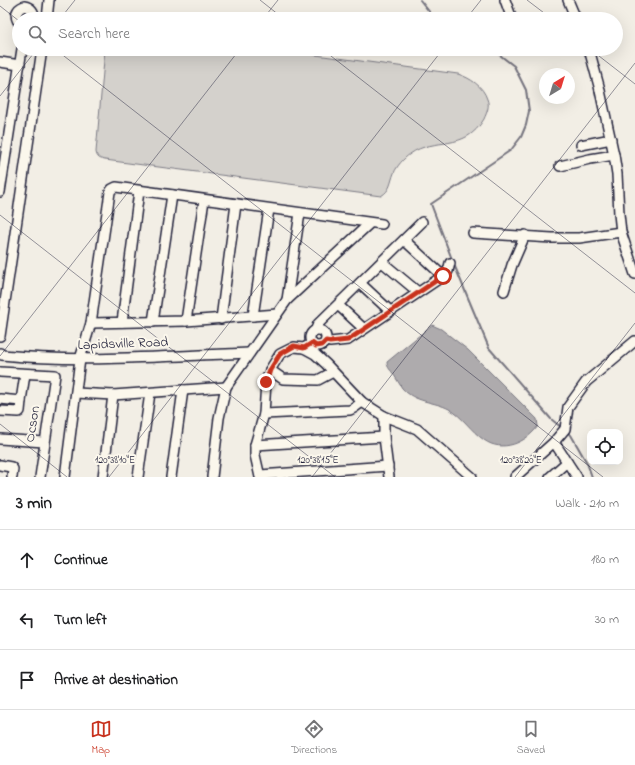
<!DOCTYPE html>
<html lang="en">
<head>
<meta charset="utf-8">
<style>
	body { margin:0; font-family:"Indie Flower",sans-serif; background:#f2f2f2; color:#202124 }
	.controls { position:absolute; right:12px; bottom:12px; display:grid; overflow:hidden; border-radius:8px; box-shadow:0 4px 16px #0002 }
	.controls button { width:36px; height:36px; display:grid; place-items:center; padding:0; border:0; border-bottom:1px solid #e0e0e0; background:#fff; color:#202124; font:20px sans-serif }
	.compass { position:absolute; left:539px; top:68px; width:36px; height:36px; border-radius:50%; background:#fff; box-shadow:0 4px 16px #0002; rotate:38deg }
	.stop { position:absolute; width:12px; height:12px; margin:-9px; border:3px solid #c8321e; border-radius:50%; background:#fff }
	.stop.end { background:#c8321e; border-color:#fff; box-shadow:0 1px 4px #0008 }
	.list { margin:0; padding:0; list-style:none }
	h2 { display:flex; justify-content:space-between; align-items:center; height:52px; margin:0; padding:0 16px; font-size:17px }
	h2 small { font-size:13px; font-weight:400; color:#757577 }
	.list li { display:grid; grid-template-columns:26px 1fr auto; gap:12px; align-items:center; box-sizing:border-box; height:60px; padding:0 16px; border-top:1px solid #e0e0e0 }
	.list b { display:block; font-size:15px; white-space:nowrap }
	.list em { font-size:13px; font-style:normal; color:#757577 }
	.icon { flex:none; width:22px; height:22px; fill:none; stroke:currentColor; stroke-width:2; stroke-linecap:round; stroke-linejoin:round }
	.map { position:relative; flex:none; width:635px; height:477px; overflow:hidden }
	.search { position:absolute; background:#fff; box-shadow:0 4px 16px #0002; left:12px; right:12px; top:12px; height:44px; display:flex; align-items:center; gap:10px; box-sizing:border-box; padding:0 14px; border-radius:22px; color:#757577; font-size:15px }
	.sheet { height:232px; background:#fff }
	nav { display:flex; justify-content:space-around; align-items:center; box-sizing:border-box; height:56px; border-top:1px solid #e0e0e0; background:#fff; font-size:11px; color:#757577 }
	nav a { display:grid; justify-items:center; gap:2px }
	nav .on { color:#c8321e }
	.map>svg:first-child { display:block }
	.green { fill:#d4d1cc; stroke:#7b7a84 }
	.water { fill:#aeabad; stroke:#76747f }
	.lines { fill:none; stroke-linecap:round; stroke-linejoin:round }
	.stream { stroke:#76747f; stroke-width:2 }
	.minor-casing { stroke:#22223b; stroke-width:12 }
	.minor { stroke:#fbf7ec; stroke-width:9 }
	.route { stroke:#c8321e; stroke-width:5 }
	.ticks { fill:none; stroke:#22223b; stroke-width:1; stroke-opacity:0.45 }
	.labels { text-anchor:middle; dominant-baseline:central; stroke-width:4; stroke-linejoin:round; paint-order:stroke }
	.street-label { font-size:14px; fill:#22223b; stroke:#fbf7ec }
	.ticks-label { font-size:10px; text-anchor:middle; fill:#22223b; stroke:#fbf7ec; stroke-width:4; stroke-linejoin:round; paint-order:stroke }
</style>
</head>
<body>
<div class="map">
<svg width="635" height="477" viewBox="0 0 635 477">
	<rect width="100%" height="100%" fill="#f2eee5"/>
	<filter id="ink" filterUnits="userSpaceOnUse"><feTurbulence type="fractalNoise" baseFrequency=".025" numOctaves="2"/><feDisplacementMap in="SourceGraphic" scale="8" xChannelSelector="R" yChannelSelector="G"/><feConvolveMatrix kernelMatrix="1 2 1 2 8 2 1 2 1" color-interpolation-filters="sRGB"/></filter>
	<g filter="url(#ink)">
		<path class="green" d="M 105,49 L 271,49 L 458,74 C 470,78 483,86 487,99 C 490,106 487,112 484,119 C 464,153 435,136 410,154 C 403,159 397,166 394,173 C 390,183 391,190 381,196 L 105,160 C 100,159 97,158 96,152 Z"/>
		<path class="water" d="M 432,325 L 441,329 L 468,350 L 537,419 L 538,426 C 526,443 502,453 484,440 C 471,431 463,417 449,409 C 434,401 415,403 402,388 C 399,384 397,379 394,375 C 391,370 387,368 387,362 Z"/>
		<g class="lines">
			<g class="stream">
				<path d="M 420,0 L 435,19"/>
				<path d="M 458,49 L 462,54 L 486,49"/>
				<path d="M 492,49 L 514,66 L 526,90 L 529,111 L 526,125 L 521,137 L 511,150 L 431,204 L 453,262 L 489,348 L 551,419 L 562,428"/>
				<path d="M 566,432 L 571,435 L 587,463 L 592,477"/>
			</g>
			<defs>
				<g id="minor">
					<path d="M 505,0 L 512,19"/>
					<path d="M 568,0 L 576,19"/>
					<path d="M 47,19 L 49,0"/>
					<path d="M 19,23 C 14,16 16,9 24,6 C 31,7 35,12 34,19"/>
					<path d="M 589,49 L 599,86 L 614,155 L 617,174 L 619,214 L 621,232 L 635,274"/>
					<path d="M 0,62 L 20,65"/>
					<path d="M 581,145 L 611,139"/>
					<path d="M 560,166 L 590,159 L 614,155"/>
					<path d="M 0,192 L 22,49"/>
					<path d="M 473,233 L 552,238 L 579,238 L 621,232"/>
					<path d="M 404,240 L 443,276"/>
					<path d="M 382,262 L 418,292"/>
					<path d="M 360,283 L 390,311"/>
					<path d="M 504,291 L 512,265 L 525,235"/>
					<path d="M 287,300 L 300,213"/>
					<path d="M 338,305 L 364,329"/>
					<path d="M 253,316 L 269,209"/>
					<path d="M 221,319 L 236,204"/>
					<path d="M 186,321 L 204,200"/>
					<path d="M 122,322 L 139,191"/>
					<path d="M 153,322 L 172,195"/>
					<path d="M 91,323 L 186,321 L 277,314"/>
					<path d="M 316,329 L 318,324 L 422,222"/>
					<circle cx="318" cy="338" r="8"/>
					<path d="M 0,336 L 42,49"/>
					<path d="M 326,341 L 330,342 L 348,340 L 443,276 L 448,271 L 450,263"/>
					<path d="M 304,348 L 315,354 L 326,364 L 362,402 L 384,416 L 417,429 L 472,477"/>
					<path d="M 0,353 L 2,355 C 84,363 166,356 248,353"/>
					<path d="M 270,370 L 283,379 L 318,380 L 333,372"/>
					<path d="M 0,372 L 55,375 L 40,477"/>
					<path d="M 76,393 L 113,395 L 226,387"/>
					<path d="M 0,399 L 21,401 L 25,374"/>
					<path d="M 0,411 L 19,412 L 20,411 L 21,401"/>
					<path d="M 264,414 L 350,410 L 354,408 L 362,402"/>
					<path d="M 384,416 L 384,437 L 389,477"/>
					<path d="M 0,439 L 44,442"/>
					<path d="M 554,442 L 577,477"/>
					<path d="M 255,445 L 384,437"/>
					<path d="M 0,465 L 11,467 L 13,469 L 12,477"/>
					<path d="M 260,475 L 388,466"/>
					<path d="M 65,477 L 80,359 L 91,323 L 110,192 L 112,189 L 116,187 L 382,224"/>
					<path d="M 103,477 L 113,395"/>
					<path d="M 138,477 L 150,393"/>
					<path d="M 171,477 L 183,390"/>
					<path d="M 212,477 L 219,418 L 226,387 L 287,300 L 370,223"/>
					<path d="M 260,477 L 255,455 L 255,445 L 264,414 L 266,382 L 270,370 L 280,354 L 294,347 L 304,348 L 312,343"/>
					<path d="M 515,477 L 554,442 L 565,429 L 568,407 L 586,382 L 635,341"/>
					<path d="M 550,477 L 567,462"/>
				</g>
			</defs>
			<use href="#minor" class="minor-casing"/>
			<use href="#minor" class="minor"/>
		</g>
	</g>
	<g class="lines" filter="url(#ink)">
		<path class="route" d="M 266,382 L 270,370 L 280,354 L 294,346 L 304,348 L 312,343 L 316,346 L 322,345 L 326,341 L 330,342 L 348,340 L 443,276"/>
	</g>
	<path class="ticks" d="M 260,0 L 284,19M 527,0 L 552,19M 0,6 L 19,21M 60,19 L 75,0M 263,19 L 278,0M 466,19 L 481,0M 55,49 L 603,477M 322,49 L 635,293M 590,49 L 635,84M 0,96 L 37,49M 0,215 L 335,477M 0,356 L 240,49M 0,424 L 67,477M 109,477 L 443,49M 312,477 L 635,63M 515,477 L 635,323"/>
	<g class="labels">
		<g class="street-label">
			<text transform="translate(123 344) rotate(-2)">Lapidsville Road</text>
			<text transform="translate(33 424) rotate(-81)">Ocson</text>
		</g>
	</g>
	<g class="ticks-label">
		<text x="115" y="463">120°38'10"E</text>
		<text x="318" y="463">120°38'15"E</text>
		<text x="521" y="463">120°38'20"E</text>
	</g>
</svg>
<div class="controls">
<button><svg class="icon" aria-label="locate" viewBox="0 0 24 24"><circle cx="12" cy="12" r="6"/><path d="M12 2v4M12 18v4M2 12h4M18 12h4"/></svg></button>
</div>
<svg class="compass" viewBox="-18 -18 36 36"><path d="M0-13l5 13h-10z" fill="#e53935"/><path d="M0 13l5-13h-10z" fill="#757577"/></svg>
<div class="stop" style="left:443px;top:276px"></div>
<div class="stop end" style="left:266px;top:382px"></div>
<div class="search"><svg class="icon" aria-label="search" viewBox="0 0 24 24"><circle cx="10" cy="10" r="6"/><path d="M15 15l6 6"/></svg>Search here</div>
</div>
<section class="sheet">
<h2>3 min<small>Walk · 210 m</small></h2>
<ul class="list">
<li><svg class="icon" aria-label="ahead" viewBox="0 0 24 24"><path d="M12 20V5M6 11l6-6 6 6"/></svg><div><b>Continue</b></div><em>180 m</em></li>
<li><svg class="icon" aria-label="left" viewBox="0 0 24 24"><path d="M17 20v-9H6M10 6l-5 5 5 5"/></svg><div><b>Turn left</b></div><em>30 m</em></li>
<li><svg class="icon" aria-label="arrive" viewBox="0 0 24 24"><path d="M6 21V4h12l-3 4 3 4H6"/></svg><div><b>Arrive at destination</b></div></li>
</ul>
</section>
<nav>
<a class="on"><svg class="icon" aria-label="map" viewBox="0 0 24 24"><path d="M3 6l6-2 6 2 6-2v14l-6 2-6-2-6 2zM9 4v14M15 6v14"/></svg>Map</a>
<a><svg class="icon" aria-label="directions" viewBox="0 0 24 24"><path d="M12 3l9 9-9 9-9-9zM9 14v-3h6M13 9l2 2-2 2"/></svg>Directions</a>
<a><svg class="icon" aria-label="saved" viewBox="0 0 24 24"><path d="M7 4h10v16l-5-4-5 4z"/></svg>Saved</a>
</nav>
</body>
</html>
